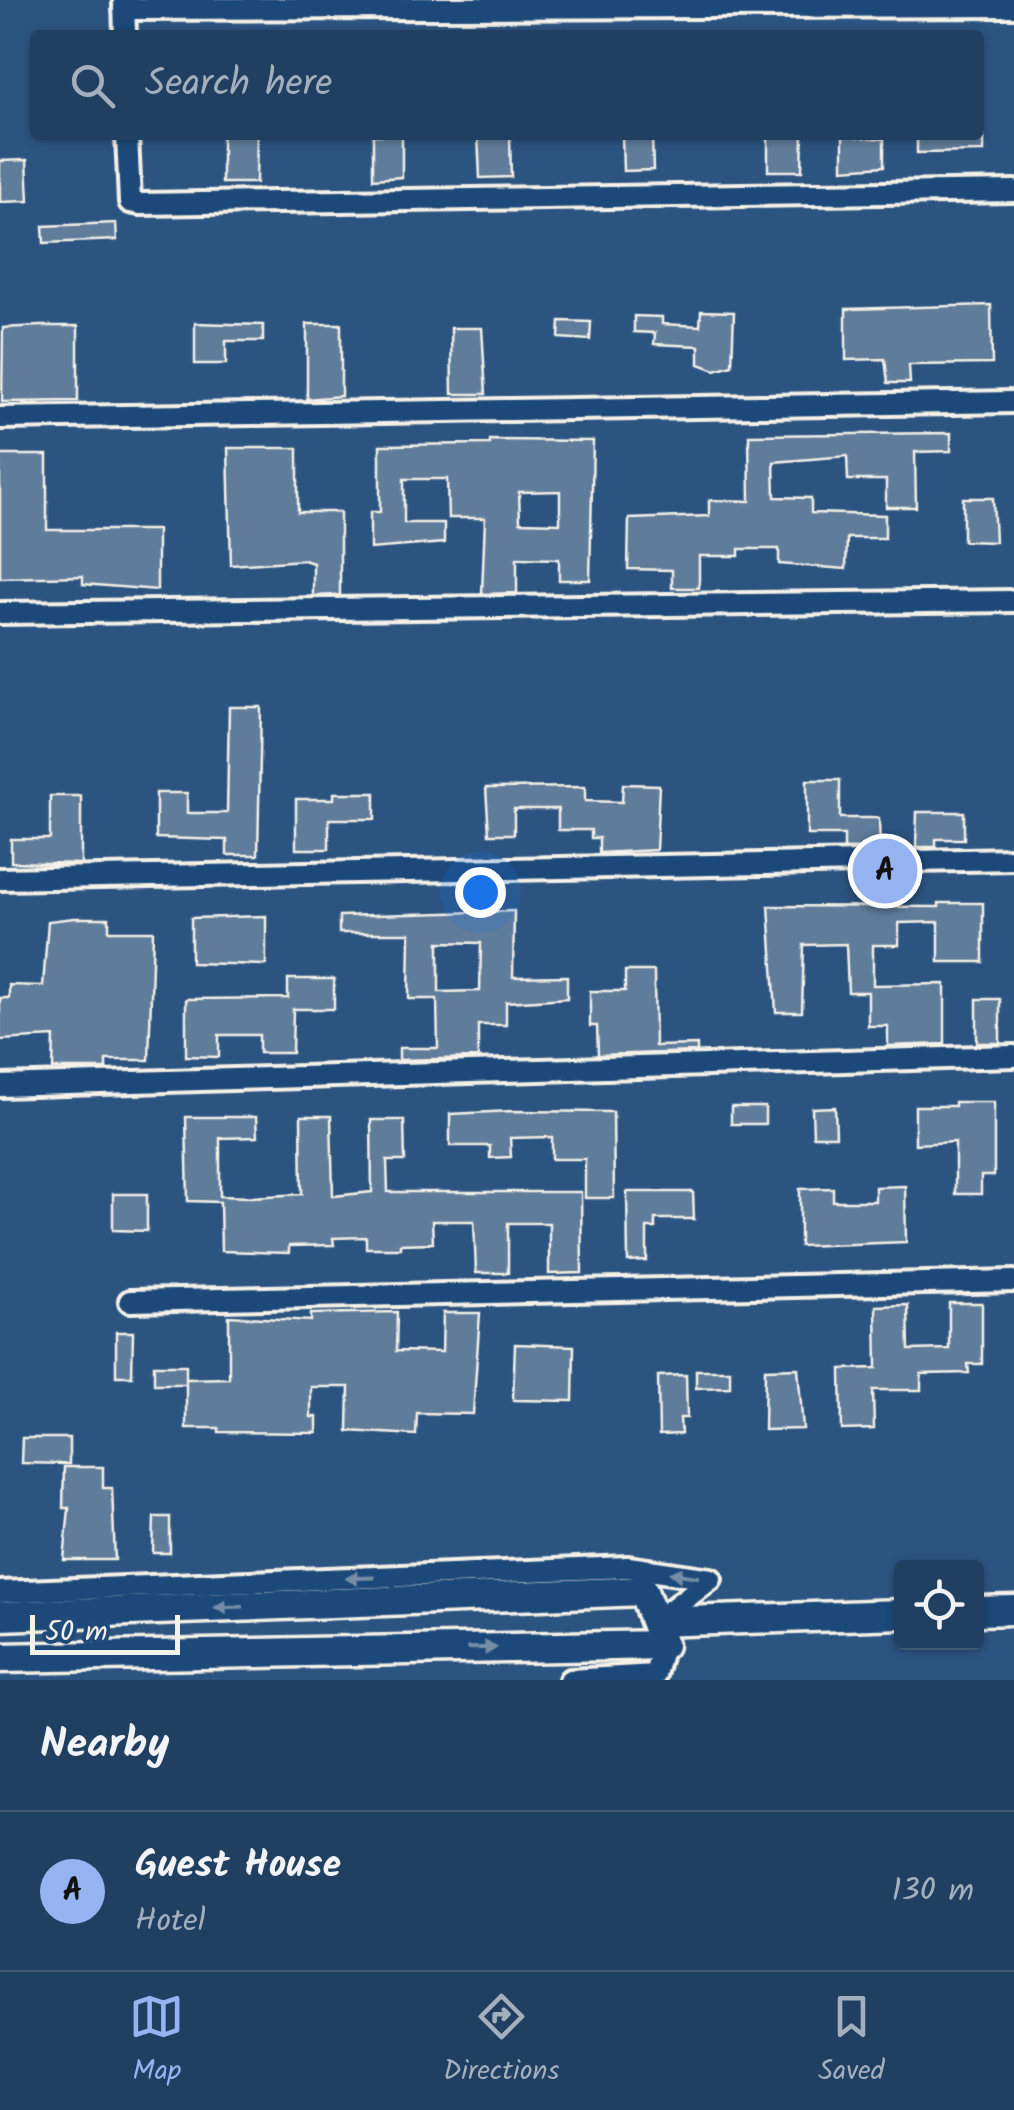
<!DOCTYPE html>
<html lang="en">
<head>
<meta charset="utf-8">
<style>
	body { margin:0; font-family:Kalam,sans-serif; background:#294667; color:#f1f3f6 }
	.controls { position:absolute; right:30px; bottom:30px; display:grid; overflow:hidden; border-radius:10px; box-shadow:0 2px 8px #0004 }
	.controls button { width:90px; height:90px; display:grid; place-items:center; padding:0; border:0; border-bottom:2px solid #3e5876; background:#213f61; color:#f1f3f6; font:50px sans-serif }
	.scale { position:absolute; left:30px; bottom:25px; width:150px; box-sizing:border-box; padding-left:10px; border:5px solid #f4f1e8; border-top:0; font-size:28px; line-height:35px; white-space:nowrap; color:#f4f1e8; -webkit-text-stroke:8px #1f4a7a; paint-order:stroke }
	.you { position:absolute; left:480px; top:892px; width:35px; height:35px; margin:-25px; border:8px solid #fff; border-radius:50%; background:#1a73e8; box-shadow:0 0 0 15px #1a73e833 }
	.badge { display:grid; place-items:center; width:65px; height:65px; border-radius:50%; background:#95b2f1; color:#111; font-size:32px; font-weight:700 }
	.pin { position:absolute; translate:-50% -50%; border:5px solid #fff; box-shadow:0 2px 10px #0006 }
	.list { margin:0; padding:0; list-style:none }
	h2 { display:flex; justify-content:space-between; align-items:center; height:130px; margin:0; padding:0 40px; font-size:42px }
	h2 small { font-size:32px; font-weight:400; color:#a2afbd }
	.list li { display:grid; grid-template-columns:65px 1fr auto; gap:30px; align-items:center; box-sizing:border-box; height:160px; padding:0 40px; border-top:2px solid #3e5876 }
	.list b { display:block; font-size:38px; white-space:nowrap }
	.list p { margin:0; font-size:32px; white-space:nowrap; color:#a2afbd }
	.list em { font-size:32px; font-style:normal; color:#a2afbd }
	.icon { flex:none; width:55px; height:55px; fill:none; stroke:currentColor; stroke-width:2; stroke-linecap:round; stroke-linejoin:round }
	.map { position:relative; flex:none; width:1014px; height:1680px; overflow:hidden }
	.search { position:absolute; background:#213f61; box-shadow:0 2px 8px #0004; left:30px; right:30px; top:30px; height:110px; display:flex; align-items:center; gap:25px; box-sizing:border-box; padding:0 35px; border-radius:10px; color:#a2afbd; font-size:38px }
	.sheet { height:290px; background:#213f61 }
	nav { display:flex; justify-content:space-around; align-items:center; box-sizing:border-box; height:140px; border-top:2px solid #3e5876; background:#213f61; font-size:28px; color:#a2afbd }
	nav a { display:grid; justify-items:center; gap:5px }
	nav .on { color:#95b2f1 }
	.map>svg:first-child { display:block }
	.building { fill:#5e7b9a; stroke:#f4f1e8; stroke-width:2.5; fill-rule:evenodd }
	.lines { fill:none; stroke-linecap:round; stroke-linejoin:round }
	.street-casing { stroke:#f4f1e8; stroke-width:28 }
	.secondary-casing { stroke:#f4f1e8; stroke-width:35 }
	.street { stroke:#1f4a7a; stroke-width:20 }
	.secondary { stroke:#1f4a7a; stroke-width:28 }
	.oneway { fill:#748da6 }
</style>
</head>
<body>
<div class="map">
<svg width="1014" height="1680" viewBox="0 0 1014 1680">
	<rect width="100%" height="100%" fill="#2c5481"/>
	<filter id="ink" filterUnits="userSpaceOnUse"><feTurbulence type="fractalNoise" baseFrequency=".01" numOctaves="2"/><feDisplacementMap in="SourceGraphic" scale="20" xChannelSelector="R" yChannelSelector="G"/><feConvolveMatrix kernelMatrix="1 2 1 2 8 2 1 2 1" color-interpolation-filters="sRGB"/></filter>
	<g filter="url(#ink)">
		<g class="building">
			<path d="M 222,135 L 257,135 L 256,183 L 222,183 Z"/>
			<path d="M 373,135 L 402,135 L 402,177 L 373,179 Z"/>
			<path d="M 478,135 L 510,135 L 511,177 L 480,178 Z"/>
			<path d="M 622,135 L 652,135 L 653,170 L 623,171 Z"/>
			<path d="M 768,135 L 803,135 L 802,171 L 768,171 Z"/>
			<path d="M 917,135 L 984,135 L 984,152 L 917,153 Z"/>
			<path d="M 843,136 L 884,139 L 884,166 L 843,169 Z"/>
			<path d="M 27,160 L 29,201 L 0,202 L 0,161 Z"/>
			<path d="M 116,223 L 117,240 L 44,243 L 43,226 Z"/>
			<path d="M 991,305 L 992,364 L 909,365 L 910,383 L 888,383 L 885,359 L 846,360 L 846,309 Z"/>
			<path d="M 701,311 L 734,312 L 732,365 L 715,370 L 699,364 L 699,346 L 654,344 L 655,333 L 634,332 L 634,316 L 662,317 L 662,324 L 700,326 Z"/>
			<path d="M 560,321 L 591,322 L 590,340 L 559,338 Z"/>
			<path d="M 195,323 L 263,325 L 263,341 L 226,341 L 226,364 L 195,364 Z"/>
			<path d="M 307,324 L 341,324 L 341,396 L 307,399 Z"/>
			<path d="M 40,326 L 78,326 L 78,401 L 2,402 L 3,328 Z"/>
			<path d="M 451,328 L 482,328 L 486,394 L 452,394 Z"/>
			<path d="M 951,433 L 951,451 L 915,452 L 916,507 L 886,507 L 886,480 L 848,480 L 847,456 L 774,462 L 775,497 L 811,498 L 811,513 L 885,515 L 885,538 L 847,538 L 846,569 L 779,564 L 779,549 L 739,549 L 739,556 L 699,556 L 699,588 L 672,588 L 672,570 L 628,569 L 629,519 L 709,516 L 709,500 L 750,501 L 749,435 Z"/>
			<path d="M 490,440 L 593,441 L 590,580 L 559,580 L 559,559 L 517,558 L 517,593 L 482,594 L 485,518 L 448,518 L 447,479 L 404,479 L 404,523 L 444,523 L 444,543 L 370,549 L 370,512 L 380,512 L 380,445 L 490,444 ZM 560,491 L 560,523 L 520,522 L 519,492 Z"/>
			<path d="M 228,448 L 298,448 L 298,512 L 340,512 L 340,595 L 313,596 L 313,563 L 304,560 L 231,565 Z"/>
			<path d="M 0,455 L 47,455 L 47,530 L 157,530 L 157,590 L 83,584 L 83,576 L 0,578 Z"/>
			<path d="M 963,498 L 993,498 L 995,542 L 963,541 Z"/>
			<path d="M 229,707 L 261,707 L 258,855 L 227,855 L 227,840 L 156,838 L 156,793 L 187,793 L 187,813 L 227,813 Z"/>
			<path d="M 807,780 L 840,780 L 840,818 L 879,818 L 880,848 L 844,849 L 844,835 L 807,835 Z"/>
			<path d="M 623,784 L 659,785 L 656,850 L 599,853 L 599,838 L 591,838 L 591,830 L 558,830 L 558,809 L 514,809 L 514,834 L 489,834 L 486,788 L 585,787 L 585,801 L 622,802 Z"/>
			<path d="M 334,793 L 375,793 L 375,819 L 329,819 L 329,849 L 296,849 L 296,799 L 334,799 Z"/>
			<path d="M 50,796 L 81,796 L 81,864 L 11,862 L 11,839 L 50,839 Z"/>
			<path d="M 917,812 L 964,812 L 964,839 L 936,839 L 936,847 L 916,847 Z"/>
			<path d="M 939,903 L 983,903 L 983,962 L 939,962 L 939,922 L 899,923 L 899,945 L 873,945 L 873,985 L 945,984 L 945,1044 L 888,1046 L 888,1026 L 868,1026 L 868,992 L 848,992 L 846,944 L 804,945 L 802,1012 L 776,1012 L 769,906 L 939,907 Z"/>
			<path d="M 514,911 L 513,977 L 567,976 L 567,998 L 506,1002 L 506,1025 L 478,1025 L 478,1058 L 399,1060 L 399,1048 L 438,1048 L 437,999 L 409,999 L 410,933 L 339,933 L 339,916 ZM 439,942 L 481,943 L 480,991 L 439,992 Z"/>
			<path d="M 266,916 L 266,965 L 191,963 L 191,918 Z"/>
			<path d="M 74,918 L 109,918 L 109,931 L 153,931 L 149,1060 L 106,1060 L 106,1069 L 53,1069 L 54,1037 L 0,1040 L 0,998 L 9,998 L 9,985 L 43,986 L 48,921 Z"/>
			<path d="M 625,971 L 654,971 L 655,1046 L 697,1045 L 697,1052 L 598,1055 L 597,1026 L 590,1026 L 590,991 L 625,991 Z"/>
			<path d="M 288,979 L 334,979 L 334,1009 L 293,1009 L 292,1053 L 259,1053 L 259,1035 L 219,1035 L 219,1057 L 186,1056 L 186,999 L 288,998 Z"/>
			<rect x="977" y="999" width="23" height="44"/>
			<path d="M 955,1102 L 994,1102 L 994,1176 L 981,1176 L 981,1194 L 955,1194 L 955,1142 L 915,1144 L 915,1106 L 955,1106 Z"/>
			<rect x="731" y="1107" width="34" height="17"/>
			<path d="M 835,1107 L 836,1136 L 813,1136 L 812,1108 Z"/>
			<path d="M 513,1111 L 613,1112 L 614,1198 L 585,1198 L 585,1159 L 552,1159 L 552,1137 L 510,1138 L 511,1157 L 490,1158 L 490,1146 L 450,1146 L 450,1114 Z"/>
			<path d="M 301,1116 L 331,1116 L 333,1196 L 372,1192 L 371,1120 L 404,1120 L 405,1161 L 387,1161 L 388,1192 L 581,1192 L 582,1273 L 549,1274 L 549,1223 L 508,1223 L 508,1273 L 476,1273 L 474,1221 L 432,1221 L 433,1243 L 400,1244 L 400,1248 L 366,1248 L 366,1237 L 333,1238 L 334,1245 L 289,1246 L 289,1253 L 221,1251 L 220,1202 L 188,1201 L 186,1117 L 256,1117 L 257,1137 L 220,1138 L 220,1196 L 251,1197 L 302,1194 Z"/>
			<path d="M 905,1186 L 906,1242 L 800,1246 L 800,1189 L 833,1188 L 833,1201 L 875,1201 L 875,1187 Z"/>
			<path d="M 627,1192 L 693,1192 L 694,1219 L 655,1219 L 655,1228 L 647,1228 L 647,1261 L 628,1262 Z"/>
			<path d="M 113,1194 L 147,1194 L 147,1231 L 113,1230 Z"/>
			<path d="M 949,1303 L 982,1303 L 982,1364 L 968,1364 L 969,1373 L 921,1374 L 921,1390 L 873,1390 L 874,1429 L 842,1430 L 841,1369 L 877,1368 L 876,1306 L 908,1305 L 909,1350 L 949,1349 Z"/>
			<path d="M 397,1312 L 396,1351 L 442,1352 L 443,1313 L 480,1313 L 473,1414 L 417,1413 L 416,1435 L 348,1431 L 349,1387 L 311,1387 L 311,1417 L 317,1417 L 317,1433 L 219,1432 L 219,1428 L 186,1428 L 186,1384 L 154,1384 L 154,1365 L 186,1365 L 186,1383 L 186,1379 L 229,1378 L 229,1316 L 311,1321 L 311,1314 Z"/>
			<path d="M 116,1332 L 133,1332 L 132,1376 L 116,1376 Z"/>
			<path d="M 515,1344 L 574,1346 L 573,1401 L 513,1400 Z"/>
			<path d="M 798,1368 L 803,1429 L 764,1430 L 765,1369 Z"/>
			<path d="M 696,1370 L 730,1370 L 730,1387 L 696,1388 Z"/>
			<path d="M 686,1375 L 687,1418 L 680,1418 L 681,1434 L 659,1435 L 658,1376 Z"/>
			<path d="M 22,1438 L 69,1438 L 69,1464 L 21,1463 Z"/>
			<path d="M 64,1467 L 103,1467 L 103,1488 L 112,1488 L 115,1560 L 64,1560 L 69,1508 L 63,1508 Z"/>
			<path d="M 154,1517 L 170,1517 L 170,1553 L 153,1553 Z"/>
		</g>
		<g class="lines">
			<defs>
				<g id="street">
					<path d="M 124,0 L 125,35"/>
					<path d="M 124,9 L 1014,6"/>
					<path d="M 127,135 L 130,202 L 140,204 L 1014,191"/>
					<path d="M 0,418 L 1014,402"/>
					<path d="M 0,613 L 1014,601"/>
					<path d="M 0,879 L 1014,859"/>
					<path d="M 0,1086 L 1014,1056"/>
					<path d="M 130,1301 L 1014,1281"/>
					<path d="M 0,1592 L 628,1567 L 711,1579 L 655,1622"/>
					<path d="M 570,1680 L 655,1675 L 663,1645"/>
				</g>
				<g id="secondary">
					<path d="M 976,1611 L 1014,1610"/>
					<path d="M 0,1616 L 643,1591 L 663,1645 L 0,1658"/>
					<path d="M 655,1622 L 902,1614"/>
				</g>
			</defs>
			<use href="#street" class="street-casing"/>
			<use href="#secondary" class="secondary-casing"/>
			<use href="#street" class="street"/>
			<use href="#secondary" class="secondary"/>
		</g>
		<defs><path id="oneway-solid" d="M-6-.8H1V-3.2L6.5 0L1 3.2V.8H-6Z" transform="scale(2.5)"/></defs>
		<g class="oneway">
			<use href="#oneway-solid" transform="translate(684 1575) rotate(-171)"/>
			<use href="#oneway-solid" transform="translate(360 1578) rotate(178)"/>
			<use href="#oneway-solid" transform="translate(229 1607) rotate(178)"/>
			<use href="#oneway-solid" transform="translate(482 1648) rotate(-1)"/>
		</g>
	</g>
</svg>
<div class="controls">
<button><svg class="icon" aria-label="locate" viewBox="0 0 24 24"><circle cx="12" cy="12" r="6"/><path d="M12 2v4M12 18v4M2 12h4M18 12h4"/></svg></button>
</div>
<div class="scale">50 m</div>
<div class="you"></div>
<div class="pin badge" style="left:885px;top:871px">A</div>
<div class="search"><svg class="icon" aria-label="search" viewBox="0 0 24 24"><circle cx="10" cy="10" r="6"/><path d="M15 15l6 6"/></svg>Search here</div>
</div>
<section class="sheet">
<h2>Nearby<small></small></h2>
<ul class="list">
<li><span class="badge">A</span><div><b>Guest House</b><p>Hotel</p></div><em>130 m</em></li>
</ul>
</section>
<nav>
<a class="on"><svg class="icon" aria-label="map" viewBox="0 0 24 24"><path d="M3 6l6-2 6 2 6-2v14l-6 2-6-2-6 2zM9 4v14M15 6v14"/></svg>Map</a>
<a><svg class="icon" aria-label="directions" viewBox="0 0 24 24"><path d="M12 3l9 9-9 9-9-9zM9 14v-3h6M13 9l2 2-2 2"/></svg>Directions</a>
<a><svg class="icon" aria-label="saved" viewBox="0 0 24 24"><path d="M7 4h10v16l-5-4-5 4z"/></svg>Saved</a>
</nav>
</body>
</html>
